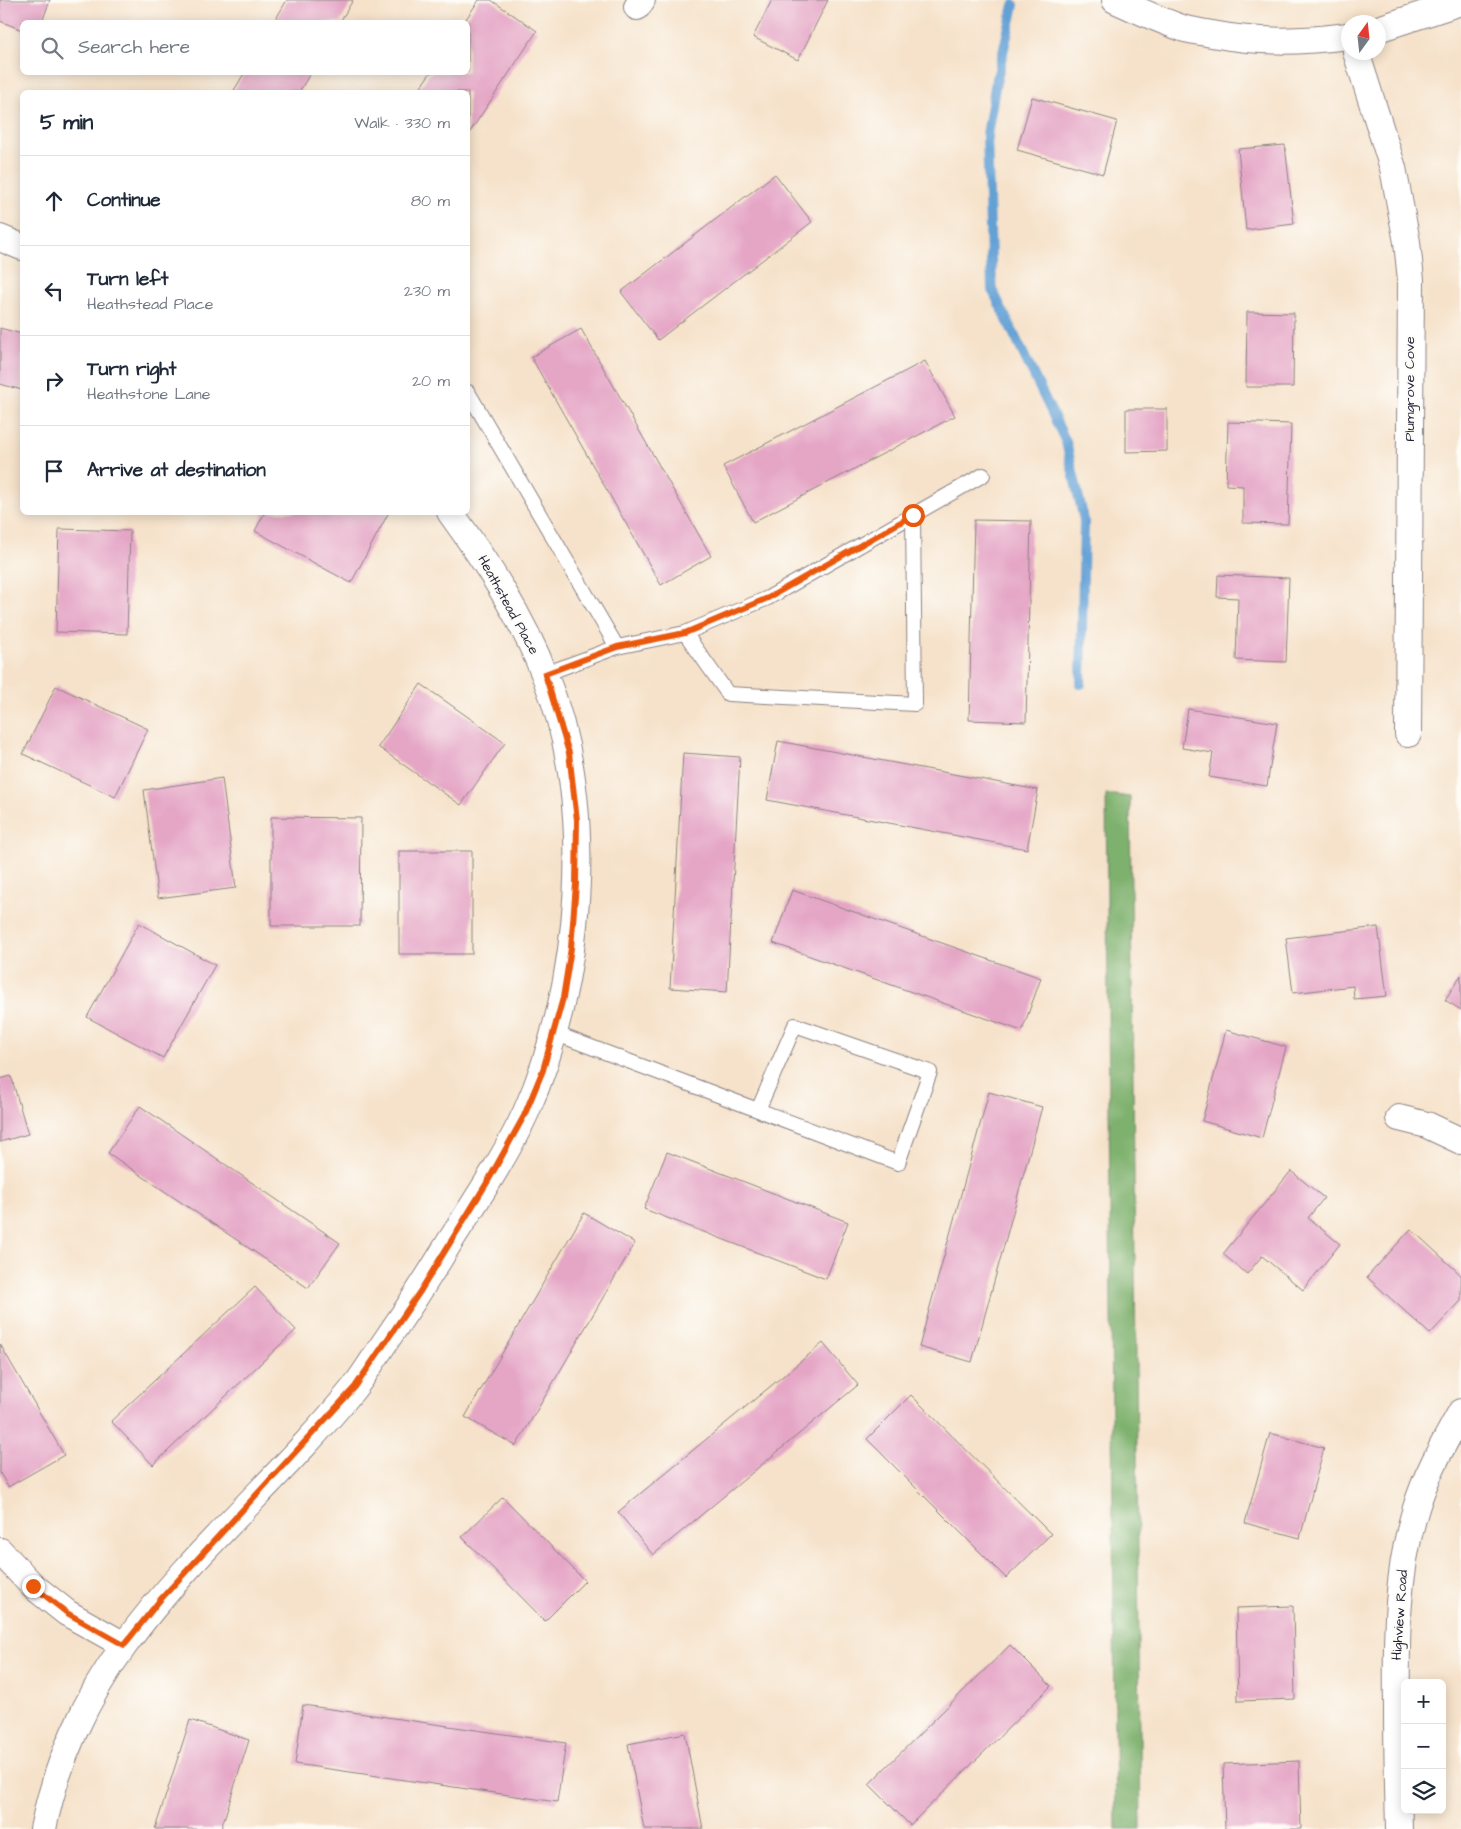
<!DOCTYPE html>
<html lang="en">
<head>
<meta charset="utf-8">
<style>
	body { margin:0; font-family:"Architects Daughter",sans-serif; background:#f6f6f7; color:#1f2937 }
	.controls { position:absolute; right:15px; bottom:15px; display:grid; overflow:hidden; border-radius:8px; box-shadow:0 2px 12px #0003 }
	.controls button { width:45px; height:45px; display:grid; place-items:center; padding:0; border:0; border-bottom:1px solid #e0e1e3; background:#fff; color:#1f2937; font:25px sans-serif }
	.compass { position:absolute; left:1341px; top:15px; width:45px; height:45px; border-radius:50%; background:#fff; box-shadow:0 2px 12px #0003; rotate:15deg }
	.stop { position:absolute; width:15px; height:15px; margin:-11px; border:4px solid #ea580c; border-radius:50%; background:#fff }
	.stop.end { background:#ea580c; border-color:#fff; box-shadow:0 1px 5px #0008 }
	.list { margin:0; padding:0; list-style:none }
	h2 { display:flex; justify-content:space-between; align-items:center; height:65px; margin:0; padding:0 20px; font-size:21px }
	h2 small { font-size:16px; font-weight:400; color:#747a83 }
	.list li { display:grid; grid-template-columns:32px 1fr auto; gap:15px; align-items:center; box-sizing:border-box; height:90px; padding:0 20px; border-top:1px solid #e0e1e3 }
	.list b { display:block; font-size:19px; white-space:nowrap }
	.list p { margin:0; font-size:16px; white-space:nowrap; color:#747a83 }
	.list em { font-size:16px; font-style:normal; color:#747a83 }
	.icon { flex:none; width:28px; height:28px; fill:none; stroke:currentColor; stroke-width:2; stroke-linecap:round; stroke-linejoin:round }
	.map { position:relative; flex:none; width:1461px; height:1829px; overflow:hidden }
	.search { position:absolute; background:#fff; box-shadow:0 2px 12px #0003; left:20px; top:20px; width:450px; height:55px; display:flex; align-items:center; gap:12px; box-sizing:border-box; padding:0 18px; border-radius:8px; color:#747a83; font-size:19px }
	.panel { position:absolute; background:#fff; box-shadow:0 2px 12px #0003; left:20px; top:90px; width:450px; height:425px; border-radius:8px }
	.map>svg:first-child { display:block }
	.forest { fill:#7eb16d; stroke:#506a54 }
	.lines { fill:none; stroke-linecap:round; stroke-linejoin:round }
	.stream { stroke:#64a1d5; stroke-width:10 }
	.building { fill:#e5a6c6 }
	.service-casing { stroke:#8c8282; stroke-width:16 }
	.minor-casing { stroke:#8c8282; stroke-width:28 }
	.service { stroke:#fff; stroke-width:14 }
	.minor { stroke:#fff; stroke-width:26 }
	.route { stroke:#ea580c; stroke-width:6 }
	.labels { text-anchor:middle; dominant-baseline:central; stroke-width:4.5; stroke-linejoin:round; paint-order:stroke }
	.street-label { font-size:14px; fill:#22223b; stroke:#fdfcf7 }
</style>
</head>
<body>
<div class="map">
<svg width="1461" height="1829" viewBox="0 0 1461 1829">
	<rect width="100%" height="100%" fill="#fdfcf7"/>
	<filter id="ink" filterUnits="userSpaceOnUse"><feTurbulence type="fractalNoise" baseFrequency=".02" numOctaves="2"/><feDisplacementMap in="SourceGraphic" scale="10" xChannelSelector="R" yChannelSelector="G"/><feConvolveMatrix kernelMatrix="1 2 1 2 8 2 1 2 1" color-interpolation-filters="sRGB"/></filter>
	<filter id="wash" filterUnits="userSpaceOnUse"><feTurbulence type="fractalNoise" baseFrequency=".0096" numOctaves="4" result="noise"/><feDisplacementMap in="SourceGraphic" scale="20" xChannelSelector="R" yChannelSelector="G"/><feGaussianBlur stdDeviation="1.12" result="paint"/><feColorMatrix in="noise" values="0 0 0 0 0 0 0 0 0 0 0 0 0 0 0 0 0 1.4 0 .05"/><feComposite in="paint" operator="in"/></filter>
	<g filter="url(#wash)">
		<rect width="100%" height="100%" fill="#f6e2ca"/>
		<path class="forest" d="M 1106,794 L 1130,797 L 1141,1829 L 1116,1829 Z"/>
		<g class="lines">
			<path class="stream" d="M 1014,5 L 995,87 L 987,135 L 992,289 L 1066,442 L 1084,520 L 1081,684"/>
		</g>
		<g id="blocks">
			<g class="building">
				<path d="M 0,0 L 50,0 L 42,22 L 22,22 L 22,30 L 0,21 Z"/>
				<path d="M 287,0 L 353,0 L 340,22 L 274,22 Z"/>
				<path d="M 479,0 L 491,0 L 537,31 L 468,135 L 468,92 L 417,92 L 431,72 L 468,72 L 468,22 L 464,22 Z"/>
				<path d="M 772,0 L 828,0 L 798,60 L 753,37 Z"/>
				<path d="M 245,72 L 311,72 L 299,92 L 233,92 Z"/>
				<path d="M 1032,97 L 1117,121 L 1103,174 L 1017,150 Z"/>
				<path d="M 1285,145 L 1294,224 L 1246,230 L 1238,149 Z"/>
				<path d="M 775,174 L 812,222 L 658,340 L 621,292 Z"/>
				<path d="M 1247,312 L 1294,313 L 1293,387 L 1246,387 Z"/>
				<path d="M 0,328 L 22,334 L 22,390 L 0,384 Z"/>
				<path d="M 581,329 L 711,556 L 661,585 L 531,357 Z"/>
				<path d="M 925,361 L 955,416 L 753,522 L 723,466 Z"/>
				<path d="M 1126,409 L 1167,409 L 1167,451 L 1126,452 Z"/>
				<path d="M 1228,422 L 1291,424 L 1288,524 L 1243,523 L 1243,486 L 1226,485 Z"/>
				<path d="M 265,512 L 389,512 L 351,583 L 255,531 Z"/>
				<path d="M 974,520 L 1031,521 L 1026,722 L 969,720 Z"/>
				<path d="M 59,529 L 130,531 L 127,634 L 56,632 Z"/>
				<path d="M 1218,575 L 1289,578 L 1286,662 L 1236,660 L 1238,598 L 1217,597 Z"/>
				<path d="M 421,684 L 505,743 L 461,805 L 378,747 Z"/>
				<path d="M 56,686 L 148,729 L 115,797 L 23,754 Z"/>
				<path d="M 1188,709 L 1277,723 L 1267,786 L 1209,777 L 1213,753 L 1182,748 Z"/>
				<path d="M 778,741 L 1038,790 L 1027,849 L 767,800 Z"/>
				<path d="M 683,753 L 740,757 L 727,992 L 670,988 Z"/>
				<path d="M 222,778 L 236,888 L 158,898 L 144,790 Z"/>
				<path d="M 271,817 L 361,818 L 360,926 L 271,926 Z"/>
				<rect x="399" y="851" width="73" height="103"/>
				<path d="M 792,890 L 1041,978 L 1022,1031 L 773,943 Z"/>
				<path d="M 139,923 L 215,965 L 163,1058 L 87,1017 Z"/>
				<path d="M 1378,927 L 1387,996 L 1354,999 L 1353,986 L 1293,993 L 1286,938 Z"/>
				<path d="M 1461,975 L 1461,1010 L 1445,1000 Z"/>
				<path d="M 1226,1030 L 1286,1047 L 1262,1138 L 1202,1121 Z"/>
				<path d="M 11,1076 L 28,1134 L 0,1142 L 0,1079 Z"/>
				<path d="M 989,1092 L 1042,1107 L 972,1362 L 919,1347 Z"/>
				<path d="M 140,1106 L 340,1243 L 308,1288 L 108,1153 Z"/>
				<path d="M 667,1152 L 848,1222 L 826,1279 L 644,1209 Z"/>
				<path d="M 1291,1171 L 1324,1198 L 1308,1218 L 1340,1244 L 1303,1290 L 1262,1256 L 1247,1274 L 1223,1254 Z"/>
				<path d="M 584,1213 L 635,1243 L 516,1446 L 465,1417 Z"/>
				<path d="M 1411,1229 L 1461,1275 L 1461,1301 L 1430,1334 L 1367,1277 Z"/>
				<path d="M 255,1287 L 296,1330 L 153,1465 L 111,1421 Z"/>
				<path d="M 823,1343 L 858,1385 L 653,1555 L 618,1512 Z"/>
				<path d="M 0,1344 L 64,1455 L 8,1487 L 0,1473 Z"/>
				<path d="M 911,1395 L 1051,1534 L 1006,1578 L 867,1439 Z"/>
				<path d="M 1270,1433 L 1324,1448 L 1300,1538 L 1245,1523 Z"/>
				<path d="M 503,1497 L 585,1581 L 545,1621 L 462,1537 Z"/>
				<path d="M 1293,1606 L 1295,1699 L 1238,1701 L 1236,1608 Z"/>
				<path d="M 1010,1645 L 1051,1686 L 910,1825 L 869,1784 Z"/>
				<path d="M 303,1705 L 566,1743 L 557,1802 L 295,1764 Z"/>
				<path d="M 190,1720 L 249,1740 L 221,1829 L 155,1829 Z"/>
				<path d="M 685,1733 L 703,1829 L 644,1829 L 628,1744 Z"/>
				<path d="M 1299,1761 L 1301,1829 L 1225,1829 L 1223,1764 Z"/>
			</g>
		</g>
	</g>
	<g filter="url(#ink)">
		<use href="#blocks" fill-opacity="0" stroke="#8c8282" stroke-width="1"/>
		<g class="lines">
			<defs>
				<g id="service">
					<path d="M 468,392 L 617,647"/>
					<path d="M 913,515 L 983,475"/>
					<path d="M 545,674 L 617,647 L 685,633 L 768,598 L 913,515 L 915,704 L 728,694 L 685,633"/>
					<path d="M 554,1033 L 898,1163 L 930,1072 L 795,1025 L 758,1110"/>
				</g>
				<g id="minor">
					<path d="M 1115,0 C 1137,10 1159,20 1182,28 C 1192,31 1202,32 1212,34 C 1259,43 1301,42 1348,36"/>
					<path d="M 637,7 L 642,0"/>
					<path d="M 1378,29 L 1461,2"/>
					<path d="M 1356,52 L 1393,168 L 1407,242 L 1411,280 L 1408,734"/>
					<path d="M 0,238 L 22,247"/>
					<path d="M 1399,1118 L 1427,1125 L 1461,1141"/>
					<path d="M 0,1551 L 33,1586 L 67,1613 L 124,1645"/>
					<path d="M 43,1829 C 56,1763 86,1697 126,1643 C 193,1551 282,1477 353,1389 C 364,1375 373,1360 383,1345 C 406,1312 428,1278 449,1243 C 475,1202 506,1156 526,1112 C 582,986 598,805 545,676 C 522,617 487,563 450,512"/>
					<path d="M 1399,1829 C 1398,1789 1397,1748 1397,1708 C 1396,1640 1396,1573 1416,1508 C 1426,1474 1444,1443 1461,1412"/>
				</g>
			</defs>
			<use href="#service" class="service-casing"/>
			<use href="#minor" class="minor-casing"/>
			<use href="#service" class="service"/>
			<use href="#minor" class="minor"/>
		</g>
	</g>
	<g class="lines" filter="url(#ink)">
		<path class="route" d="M 33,1586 L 67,1613 L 124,1645 L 160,1600 L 355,1387 L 421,1290 L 488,1181 L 524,1116 L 543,1070 L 563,998 L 571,948 L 576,884 L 577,820 L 569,753 L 545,674 L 617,647 L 685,633 L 768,598 L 913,515"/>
	</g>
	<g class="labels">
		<g class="street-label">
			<text transform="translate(1410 389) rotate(-90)">Plumgrove Cove</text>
			<text transform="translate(508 605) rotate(61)">Heathstead Place</text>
			<text transform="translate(1400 1615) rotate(-86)">Highview Road</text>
		</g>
	</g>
</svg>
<div class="controls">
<button>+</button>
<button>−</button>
<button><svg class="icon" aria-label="layers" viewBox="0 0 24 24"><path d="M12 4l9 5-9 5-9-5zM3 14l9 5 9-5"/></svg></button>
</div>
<svg class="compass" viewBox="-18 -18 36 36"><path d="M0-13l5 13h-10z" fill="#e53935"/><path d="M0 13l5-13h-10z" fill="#747a83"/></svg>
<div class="stop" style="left:913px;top:515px"></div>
<div class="stop end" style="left:33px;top:1586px"></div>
<div class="search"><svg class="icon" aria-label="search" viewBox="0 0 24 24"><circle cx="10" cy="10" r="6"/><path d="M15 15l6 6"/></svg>Search here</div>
<section class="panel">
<h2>5 min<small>Walk · 330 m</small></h2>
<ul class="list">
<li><svg class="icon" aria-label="ahead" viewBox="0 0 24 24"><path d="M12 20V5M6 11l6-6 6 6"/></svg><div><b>Continue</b></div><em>80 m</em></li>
<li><svg class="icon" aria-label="left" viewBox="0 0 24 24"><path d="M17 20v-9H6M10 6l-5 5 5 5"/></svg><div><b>Turn left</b><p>Heathstead Place</p></div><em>230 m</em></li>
<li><svg class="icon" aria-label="right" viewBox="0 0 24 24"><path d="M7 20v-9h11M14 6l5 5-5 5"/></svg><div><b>Turn right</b><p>Heathstone Lane</p></div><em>20 m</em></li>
<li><svg class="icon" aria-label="arrive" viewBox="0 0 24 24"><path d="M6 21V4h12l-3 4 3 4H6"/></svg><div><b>Arrive at destination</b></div></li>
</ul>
</section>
</div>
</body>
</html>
